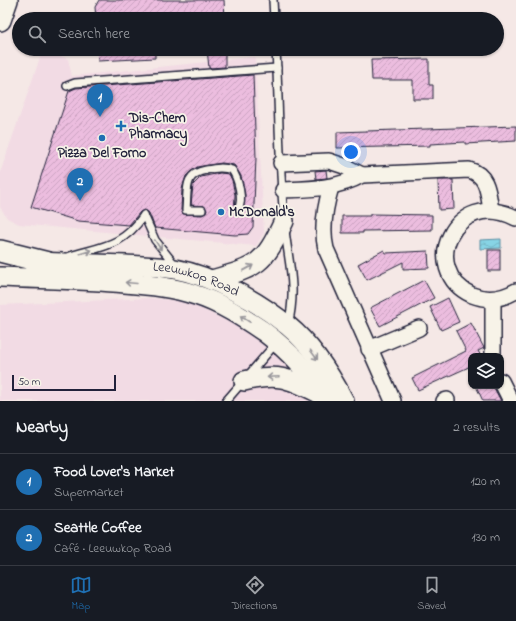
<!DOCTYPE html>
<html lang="en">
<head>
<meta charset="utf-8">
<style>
	body { margin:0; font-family:"Indie Flower",sans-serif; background:#20242c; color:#f1f3f6 }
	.controls { position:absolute; right:12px; bottom:12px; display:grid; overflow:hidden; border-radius:8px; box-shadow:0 1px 3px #0004 }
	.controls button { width:36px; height:36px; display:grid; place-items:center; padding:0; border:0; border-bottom:1px solid #363941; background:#171b24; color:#f1f3f6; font:20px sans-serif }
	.scale { position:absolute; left:12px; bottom:10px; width:104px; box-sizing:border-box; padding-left:4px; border:2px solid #22223b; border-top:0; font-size:11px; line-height:14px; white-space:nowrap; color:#22223b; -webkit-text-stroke:3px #f7f3e8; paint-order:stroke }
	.you { position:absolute; left:351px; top:152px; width:14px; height:14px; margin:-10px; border:3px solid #fff; border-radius:50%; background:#1a73e8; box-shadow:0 0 0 6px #1a73e833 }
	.badge { display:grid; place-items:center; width:26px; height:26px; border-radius:50%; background:#1f6fb2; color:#fff; font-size:13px; font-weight:700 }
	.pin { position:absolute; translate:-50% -33px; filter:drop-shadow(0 1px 2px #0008) }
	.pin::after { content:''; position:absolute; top:21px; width:14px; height:12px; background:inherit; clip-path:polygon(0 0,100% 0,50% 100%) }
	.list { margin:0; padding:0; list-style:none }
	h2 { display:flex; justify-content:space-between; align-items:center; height:52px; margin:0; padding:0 16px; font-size:17px }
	h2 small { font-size:13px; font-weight:400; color:#9ea1a6 }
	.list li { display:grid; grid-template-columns:26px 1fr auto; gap:12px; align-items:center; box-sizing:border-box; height:56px; padding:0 16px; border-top:1px solid #363941 }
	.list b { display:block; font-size:15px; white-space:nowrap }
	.list p { margin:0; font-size:13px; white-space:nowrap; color:#9ea1a6 }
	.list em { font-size:13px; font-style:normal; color:#9ea1a6 }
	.icon { flex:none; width:22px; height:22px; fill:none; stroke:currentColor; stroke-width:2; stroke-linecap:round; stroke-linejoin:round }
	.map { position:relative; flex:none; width:516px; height:401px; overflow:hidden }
	.search { position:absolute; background:#171b24; box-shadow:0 1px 3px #0004; left:12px; right:12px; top:12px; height:44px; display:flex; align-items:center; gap:10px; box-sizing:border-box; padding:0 14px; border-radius:22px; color:#9ea1a6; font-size:15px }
	.sheet { height:164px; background:#171b24 }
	nav { display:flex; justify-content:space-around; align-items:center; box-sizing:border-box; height:56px; border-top:1px solid #363941; background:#171b24; font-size:11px; color:#9ea1a6 }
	nav a { display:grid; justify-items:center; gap:2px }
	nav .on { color:#1f6fb2 }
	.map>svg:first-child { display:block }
	.built { fill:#f2dbe4 }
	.water { fill:url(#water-waves); stroke:#5f8da1 }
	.building { fill:url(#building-hatch); stroke:#22223b; fill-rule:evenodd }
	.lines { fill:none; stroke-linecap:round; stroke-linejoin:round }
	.service-casing { stroke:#22223b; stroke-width:10 }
	.minor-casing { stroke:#22223b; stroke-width:18 }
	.tertiary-casing { stroke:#22223b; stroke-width:22 }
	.secondary-casing { stroke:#22223b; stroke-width:24 }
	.service { stroke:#f7f3e8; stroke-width:7 }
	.minor { stroke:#f7f3e8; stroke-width:15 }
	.tertiary { stroke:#f7f3e8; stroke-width:19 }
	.secondary { stroke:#f7f3e8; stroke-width:21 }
	.oneway { stroke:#97959a }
	.poi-dot { fill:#1f6fb2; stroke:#f7f3e8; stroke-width:1.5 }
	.labels { text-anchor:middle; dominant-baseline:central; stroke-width:3.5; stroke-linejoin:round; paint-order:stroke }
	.poi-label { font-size:14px; font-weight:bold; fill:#22223b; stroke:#f7f3e8; text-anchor:start }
	.street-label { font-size:14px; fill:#22223b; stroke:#f7f3e8 }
</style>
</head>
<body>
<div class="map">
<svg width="516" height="401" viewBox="0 0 516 401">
	<defs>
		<pattern id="water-waves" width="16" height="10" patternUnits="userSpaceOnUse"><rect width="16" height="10" fill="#87d4e5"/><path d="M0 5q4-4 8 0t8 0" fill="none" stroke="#74b6c5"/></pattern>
		<pattern id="building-hatch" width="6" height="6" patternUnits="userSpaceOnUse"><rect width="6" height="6" fill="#ecbddf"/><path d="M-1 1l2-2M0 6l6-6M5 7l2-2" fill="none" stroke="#caa2c0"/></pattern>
	</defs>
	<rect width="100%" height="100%" fill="#f5e8e6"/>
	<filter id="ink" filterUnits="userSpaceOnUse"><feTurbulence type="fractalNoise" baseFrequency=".025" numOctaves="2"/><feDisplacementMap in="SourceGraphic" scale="8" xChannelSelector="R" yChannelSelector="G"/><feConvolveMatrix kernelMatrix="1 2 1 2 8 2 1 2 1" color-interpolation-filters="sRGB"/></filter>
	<g filter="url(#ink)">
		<g class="built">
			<path d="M 43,49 L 68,59 L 72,76 L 255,57 L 264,233 L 256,246 L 19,224 L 7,218 L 0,207 L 0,173 Z"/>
			<path d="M 149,298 L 186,301 L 241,328 L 287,363 L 309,401 L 0,401 L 0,305 Z"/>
		</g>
		<path class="water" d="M 501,239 L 501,248 L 480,249 L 480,240 Z"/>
		<g class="building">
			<path d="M 99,0 L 224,0 L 225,19 L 96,19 L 95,7 Z"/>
			<path d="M 97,49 L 155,49 L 155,58 L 98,61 Z"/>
			<path d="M 207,49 L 225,49 L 225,67 L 209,68 Z"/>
			<path d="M 429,59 L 429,85 L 433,85 L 433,99 L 413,99 L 413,80 L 372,80 L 371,60 Z"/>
			<path d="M 253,75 L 256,158 L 253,227 L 248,234 L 235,235 L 155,228 L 149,213 L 145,210 L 140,212 L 129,225 L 78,221 L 31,207 L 69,91 L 76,88 ZM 222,163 L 234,165 L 241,176 L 245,195 L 242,211 L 238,214 L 234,212 L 235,195 L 232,180 L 229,174 L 220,173 L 201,177 L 193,185 L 191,205 L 204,206 L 207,210 L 206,213 L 202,215 L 183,214 L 181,210 L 182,189 L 186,176 L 197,167 Z"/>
			<path d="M 516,126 L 516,141 L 465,144 L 465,142 L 430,144 L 430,146 L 337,148 L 337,132 Z"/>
			<path d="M 326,170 L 327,178 L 316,179 L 315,171 Z"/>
			<path d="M 438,180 L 453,180 L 454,209 L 439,210 Z"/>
			<path d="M 370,214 L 432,215 L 432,230 L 363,231 L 363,233 L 342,233 L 342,216 L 370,216 Z"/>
			<path d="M 384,250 L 386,253 L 428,251 L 429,268 L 403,269 L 403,262 L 367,280 L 358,264 Z"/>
			<rect x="488" y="250" width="12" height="21"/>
			<path d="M 424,280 L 434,298 L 380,326 L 370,308 Z"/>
			<path d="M 448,298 L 459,322 L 441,330 L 430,307 Z"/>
			<path d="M 471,323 L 484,348 L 478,351 L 481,356 L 471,356 L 471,366 L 418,390 L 412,378 L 466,351 L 456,331 Z"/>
			<path d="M 476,386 L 493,386 L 501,401 L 483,401 Z"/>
		</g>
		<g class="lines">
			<defs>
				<g id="service">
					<path d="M 273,0 L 274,19"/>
					<path d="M 276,49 C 279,106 279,163 284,220 C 287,259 298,285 288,325"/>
					<path d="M 67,86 L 75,83 L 277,68"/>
					<path d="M 202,210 L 186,210 C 188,190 183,174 206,170 C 216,168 223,167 232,170 C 238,178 244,200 238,209"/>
					<path d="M 144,215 L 155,240 L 175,265"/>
					<path d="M 70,256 C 104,246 123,246 144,215"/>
					<path d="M 226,401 L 277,342"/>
				</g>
				<g id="minor">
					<path d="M 281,163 L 329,161 L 344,166 L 362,175"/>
					<path d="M 331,187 C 325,207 321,228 326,249 L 393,401"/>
					<path d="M 283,190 C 310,189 337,189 362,175 L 469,170 C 488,175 488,193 491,210"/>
					<path d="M 516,218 C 454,187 418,270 472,295 C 487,301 502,299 516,291"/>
					<path d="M 493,299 L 493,356"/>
					<path d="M 369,349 L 419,328"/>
					<path d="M 501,381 L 511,401"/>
					<path d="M 444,401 L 447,400"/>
				</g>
				<g id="tertiary">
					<path id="s1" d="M 32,262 C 63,263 95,264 126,265 C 142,266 159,266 175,269 C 212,276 258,301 288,326 C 311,345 330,374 344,401"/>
					<path d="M 0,277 C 42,279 83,279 125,283 C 149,285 173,287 196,295 C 221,303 242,317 263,331 C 287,349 311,374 325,401"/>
					<path d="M 212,280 C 257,267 264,265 284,221"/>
					<path d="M 244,381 C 279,373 288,378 319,393"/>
				</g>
				<g id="secondary">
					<path d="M 0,20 L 7,0"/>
					<path d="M 0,251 L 48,263"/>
				</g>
			</defs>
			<use href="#service" class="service-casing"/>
			<use href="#minor" class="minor-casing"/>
			<use href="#tertiary" class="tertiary-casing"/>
			<use href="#secondary" class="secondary-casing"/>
			<use href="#service" class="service"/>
			<use href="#minor" class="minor"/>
			<use href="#tertiary" class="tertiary"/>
			<use href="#secondary" class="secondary"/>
		</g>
		<defs><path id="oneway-shaft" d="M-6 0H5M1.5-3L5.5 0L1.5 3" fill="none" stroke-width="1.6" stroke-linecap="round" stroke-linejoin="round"/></defs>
		<g class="oneway">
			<use href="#oneway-shaft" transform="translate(158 245) rotate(57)"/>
			<use href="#oneway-shaft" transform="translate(86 252) rotate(-16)"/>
			<use href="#oneway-shaft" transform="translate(248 268) rotate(-29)"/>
			<use href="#oneway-shaft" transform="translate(131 283) rotate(-175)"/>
			<use href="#oneway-shaft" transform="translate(245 319) rotate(-147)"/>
			<use href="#oneway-shaft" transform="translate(314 355) rotate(53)"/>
			<use href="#oneway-shaft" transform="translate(273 377) rotate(177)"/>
		</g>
	</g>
	<g class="poi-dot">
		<path d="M119 120h4v4h4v4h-4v4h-4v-4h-4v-4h4z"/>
		<circle cx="102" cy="138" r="4"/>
		<circle cx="221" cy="212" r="4"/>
	</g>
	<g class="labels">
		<g class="poi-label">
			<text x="129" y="118">Dis-Chem<tspan x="129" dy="16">Pharmacy</tspan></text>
			<text x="102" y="153" text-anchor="middle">Pizza Del Forno</text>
			<text x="229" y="212">McDonald's</text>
		</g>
		<g class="street-label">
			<text stroke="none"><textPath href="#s1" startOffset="166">Leeuwkop Road</textPath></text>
		</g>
	</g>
</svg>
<div class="controls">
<button><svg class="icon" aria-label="layers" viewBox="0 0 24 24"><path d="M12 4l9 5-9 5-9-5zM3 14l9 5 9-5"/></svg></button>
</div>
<div class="scale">50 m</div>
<div class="you"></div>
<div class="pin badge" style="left:100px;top:117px">1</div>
<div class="pin badge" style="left:80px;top:201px">2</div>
<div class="search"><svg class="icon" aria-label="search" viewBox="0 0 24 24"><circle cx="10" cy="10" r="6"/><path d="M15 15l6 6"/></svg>Search here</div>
</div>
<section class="sheet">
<h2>Nearby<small>2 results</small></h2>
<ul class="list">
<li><span class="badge">1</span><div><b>Food Lover's Market</b><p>Supermarket</p></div><em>120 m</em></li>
<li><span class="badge">2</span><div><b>Seattle Coffee</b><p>Café · Leeuwkop Road</p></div><em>130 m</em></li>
</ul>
</section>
<nav>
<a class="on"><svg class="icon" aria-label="map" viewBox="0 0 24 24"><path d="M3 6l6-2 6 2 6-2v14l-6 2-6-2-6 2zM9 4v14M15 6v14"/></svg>Map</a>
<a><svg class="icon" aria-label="directions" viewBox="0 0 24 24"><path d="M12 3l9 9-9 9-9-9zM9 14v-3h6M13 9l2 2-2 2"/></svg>Directions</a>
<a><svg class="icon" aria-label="saved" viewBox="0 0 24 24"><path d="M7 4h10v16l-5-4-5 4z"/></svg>Saved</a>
</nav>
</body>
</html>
